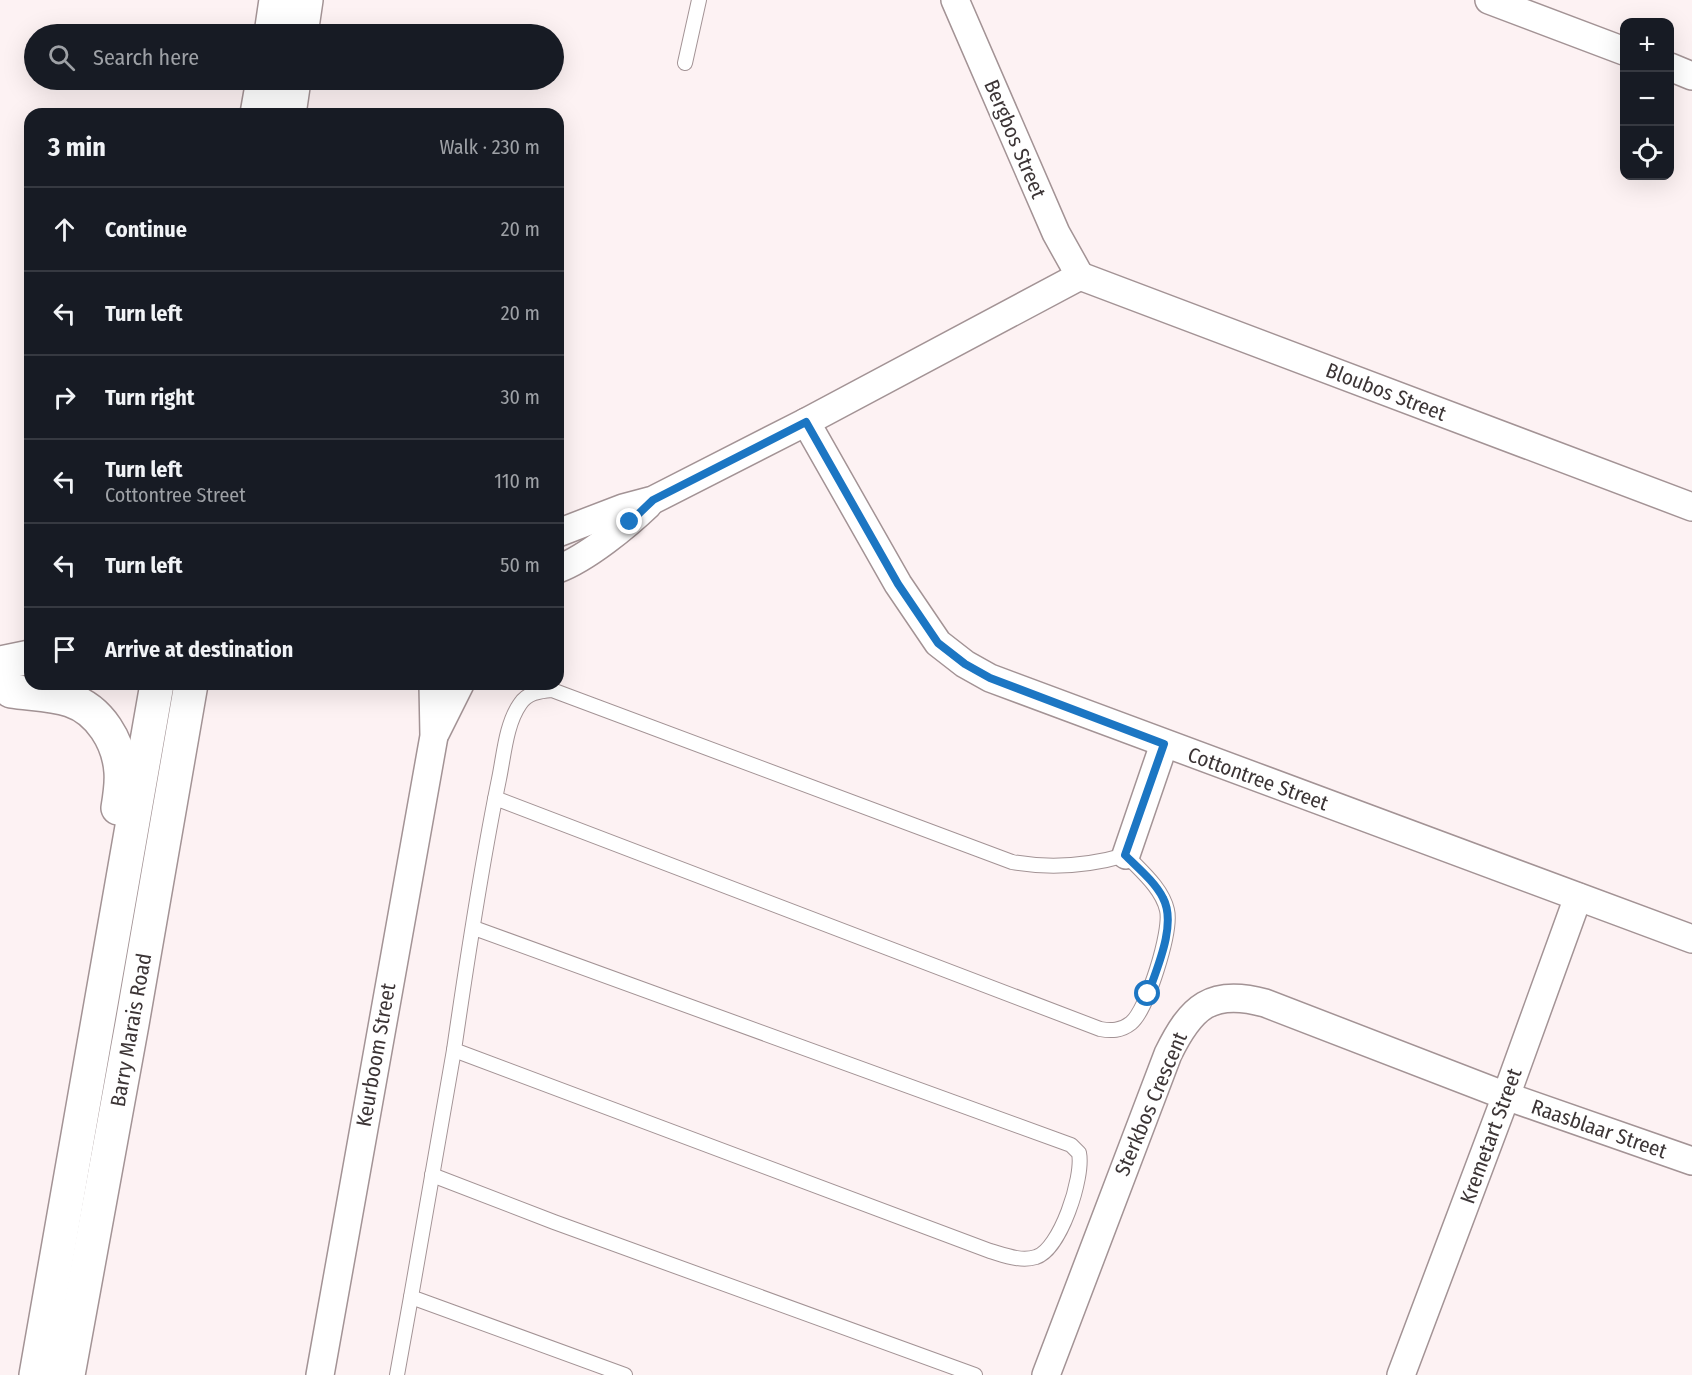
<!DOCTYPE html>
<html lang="en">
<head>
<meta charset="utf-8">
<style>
	body { margin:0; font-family:"Fira Sans Condensed",sans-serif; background:#20242c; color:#f1f3f6 }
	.controls { position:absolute; right:18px; top:18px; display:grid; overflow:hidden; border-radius:12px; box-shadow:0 6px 24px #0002 }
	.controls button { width:54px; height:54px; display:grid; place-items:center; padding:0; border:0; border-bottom:2px solid #363941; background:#171b24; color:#f1f3f6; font:30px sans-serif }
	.stop { position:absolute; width:18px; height:18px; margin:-14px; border:4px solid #1c76c3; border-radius:50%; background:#fff }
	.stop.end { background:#1c76c3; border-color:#fff; box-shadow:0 2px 6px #0008 }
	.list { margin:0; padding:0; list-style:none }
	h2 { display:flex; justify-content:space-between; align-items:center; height:78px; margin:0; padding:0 24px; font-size:26px }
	h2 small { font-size:20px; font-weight:400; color:#9ea1a6 }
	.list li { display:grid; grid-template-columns:39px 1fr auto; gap:18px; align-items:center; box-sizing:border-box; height:84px; padding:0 24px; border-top:2px solid #363941 }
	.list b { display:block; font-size:22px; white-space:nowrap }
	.list p { margin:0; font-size:20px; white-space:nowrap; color:#9ea1a6 }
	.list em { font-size:20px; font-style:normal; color:#9ea1a6 }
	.icon { flex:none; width:33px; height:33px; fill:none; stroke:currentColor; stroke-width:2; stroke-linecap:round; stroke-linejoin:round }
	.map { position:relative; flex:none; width:1692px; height:1375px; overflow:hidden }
	.search { position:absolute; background:#171b24; box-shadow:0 6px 24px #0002; left:24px; top:24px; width:540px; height:66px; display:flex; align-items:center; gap:15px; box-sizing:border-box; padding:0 21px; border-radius:33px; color:#9ea1a6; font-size:22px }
	.panel { position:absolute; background:#171b24; box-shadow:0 6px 24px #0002; left:24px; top:108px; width:540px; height:582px; border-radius:18px }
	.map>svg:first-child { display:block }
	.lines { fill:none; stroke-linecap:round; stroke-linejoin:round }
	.service-casing { stroke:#a39395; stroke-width:16 }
	.minor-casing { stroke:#a39395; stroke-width:30 }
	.tertiary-casing { stroke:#a39395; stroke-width:36 }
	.secondary-casing { stroke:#a39395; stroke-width:36 }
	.service { stroke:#fff; stroke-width:14 }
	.minor { stroke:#fff; stroke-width:27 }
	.tertiary { stroke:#fff; stroke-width:33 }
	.secondary { stroke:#fff; stroke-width:33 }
	.route { stroke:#1c76c3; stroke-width:8 }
	.labels { text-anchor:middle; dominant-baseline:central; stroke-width:5; stroke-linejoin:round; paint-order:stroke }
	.street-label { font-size:21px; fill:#3c3536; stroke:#fff }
</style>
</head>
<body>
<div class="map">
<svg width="1692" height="1375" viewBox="0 0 1692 1375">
	<rect width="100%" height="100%" fill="#fdf2f3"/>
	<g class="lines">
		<defs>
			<g id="service">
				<path d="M 685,63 L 699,0"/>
				<path d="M 474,928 L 1071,1145 L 1079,1153 C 1084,1177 1060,1250 1036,1257 C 1021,1262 1004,1255 990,1251 L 454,1050 C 467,960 481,867 499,779 C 504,755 506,724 520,704 C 527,693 539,691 552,690 L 1012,862 C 1051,869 1088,866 1126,855 C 1141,871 1162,888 1167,910 C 1172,931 1147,1010 1131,1023 C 1121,1031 1111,1031 1100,1029 L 495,798"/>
				<path d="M 454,1050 L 411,1297 L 625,1375"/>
				<path d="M 432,1175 L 554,1222 L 975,1375"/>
				<path d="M 397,1375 L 411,1297"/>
			</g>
			<g id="minor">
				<path d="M 955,0 L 1056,233 L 1080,276"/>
				<path d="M 1489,0 L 1624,51"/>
				<path d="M 1670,67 L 1692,76"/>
				<path d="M 1080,276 L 1692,507"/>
				<path d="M 806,422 L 898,584 L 938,643 L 965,664 L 990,678 L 1692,939"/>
				<path d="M 558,533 L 623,508 L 653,500 L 806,422 L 1080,276"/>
				<path d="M 558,569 C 587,558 626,526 648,505"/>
				<path d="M 436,732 L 460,684"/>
				<path d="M 1126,855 L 1164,744"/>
				<path d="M 320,1375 L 434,736 L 433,684"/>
				<path d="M 1046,1375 L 1168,1054 C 1191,1007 1211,988 1265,1003 L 1506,1096 L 1692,1161"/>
				<path d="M 1401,1375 L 1506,1096 L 1578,897"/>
			</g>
			<path id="tertiary" d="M 0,663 L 30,657"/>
			<g id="secondary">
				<path d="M 271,34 L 276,0"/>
				<path d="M 301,34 L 306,0"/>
				<path d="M 257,114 L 263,80"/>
				<path d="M 289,114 L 294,80"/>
				<path d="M 11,691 C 30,694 51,694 70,700 C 100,710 119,742 121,772 C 122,784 120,796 118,808"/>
				<path d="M 36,1375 L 157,684"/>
				<path d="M 68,1375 L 132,1024 L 191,684"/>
			</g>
		</defs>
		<use href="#service" class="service-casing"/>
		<use href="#minor" class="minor-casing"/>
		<use href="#tertiary" class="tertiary-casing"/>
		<use href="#secondary" class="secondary-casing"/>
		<use href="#service" class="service"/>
		<use href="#minor" class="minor"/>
		<use href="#tertiary" class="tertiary"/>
		<use href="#secondary" class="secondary"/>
	</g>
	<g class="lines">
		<path class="route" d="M 630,522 L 653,500 L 806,422 L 898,584 L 938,643 L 965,664 L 990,678 L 1164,744 L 1125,855 C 1138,868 1155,882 1163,898 C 1177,924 1157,968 1148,994"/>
	</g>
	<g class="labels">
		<g class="street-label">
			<text transform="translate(1015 139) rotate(67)">Bergbos Street</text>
			<text transform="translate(1386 392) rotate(21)">Bloubos Street</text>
			<text transform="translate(1258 779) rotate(20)">Cottontree Street</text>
			<text transform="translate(131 1030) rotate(-80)">Barry Marais Road</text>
			<text transform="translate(376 1055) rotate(-80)">Keurboom Street</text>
			<text transform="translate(1151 1104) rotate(-67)">Sterkbos Crescent</text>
			<text transform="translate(1599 1129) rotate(19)">Raasblaar Street</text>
			<text transform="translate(1491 1136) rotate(-70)">Kremetart Street</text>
		</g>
	</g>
</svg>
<div class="controls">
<button>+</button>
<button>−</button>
<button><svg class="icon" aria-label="locate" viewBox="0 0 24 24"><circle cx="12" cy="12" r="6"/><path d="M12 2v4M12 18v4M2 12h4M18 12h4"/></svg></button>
</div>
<div class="stop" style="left:1148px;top:994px"></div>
<div class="stop end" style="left:630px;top:522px"></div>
<div class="search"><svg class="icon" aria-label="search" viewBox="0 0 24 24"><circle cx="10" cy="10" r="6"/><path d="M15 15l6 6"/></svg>Search here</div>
<section class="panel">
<h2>3 min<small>Walk · 230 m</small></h2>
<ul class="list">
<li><svg class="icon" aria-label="ahead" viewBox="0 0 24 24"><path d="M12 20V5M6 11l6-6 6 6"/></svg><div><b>Continue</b></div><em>20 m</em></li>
<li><svg class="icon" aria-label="left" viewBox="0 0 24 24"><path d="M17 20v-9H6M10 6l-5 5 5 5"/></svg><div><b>Turn left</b></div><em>20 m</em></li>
<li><svg class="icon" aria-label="right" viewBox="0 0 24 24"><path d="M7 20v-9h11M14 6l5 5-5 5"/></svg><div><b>Turn right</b></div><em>30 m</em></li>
<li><svg class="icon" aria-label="left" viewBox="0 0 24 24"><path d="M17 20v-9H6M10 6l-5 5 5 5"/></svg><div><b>Turn left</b><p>Cottontree Street</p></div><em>110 m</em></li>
<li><svg class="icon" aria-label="left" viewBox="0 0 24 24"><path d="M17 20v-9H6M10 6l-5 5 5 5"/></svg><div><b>Turn left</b></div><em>50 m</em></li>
<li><svg class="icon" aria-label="arrive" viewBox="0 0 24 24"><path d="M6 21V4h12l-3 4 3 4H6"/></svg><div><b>Arrive at destination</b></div></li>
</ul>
</section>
</div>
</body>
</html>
